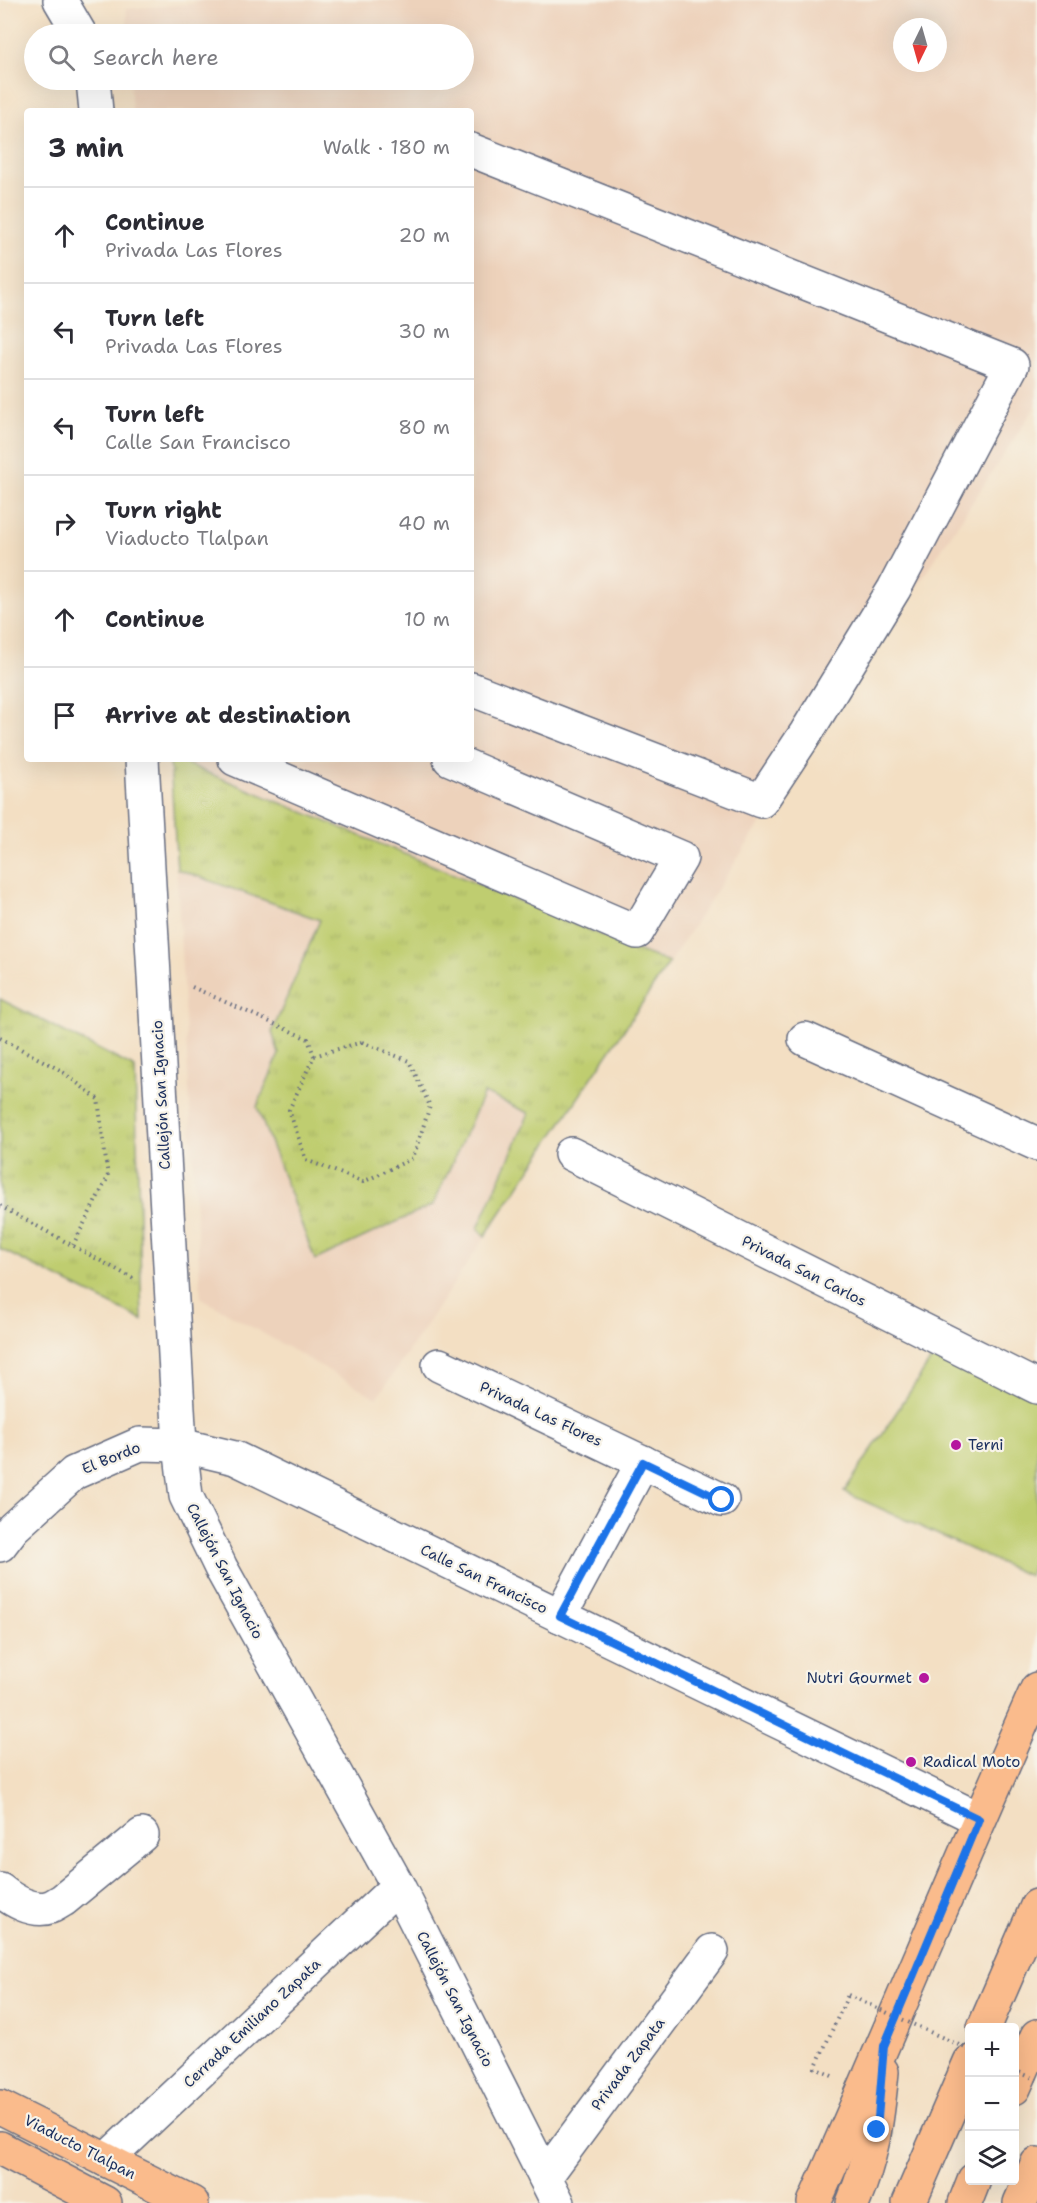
<!DOCTYPE html>
<html lang="en">
<head>
<meta charset="utf-8">
<style>
	body { margin:0; font-family:"Shantell Sans",sans-serif; background:#f7f7f7; color:#2b2b33 }
	.controls { position:absolute; right:18px; bottom:18px; display:grid; overflow:hidden; border-radius:6px; box-shadow:0 6px 24px #0002 }
	.controls button { width:54px; height:54px; display:grid; place-items:center; padding:0; border:0; border-bottom:2px solid #e1e1e2; background:#fff; color:#2b2b33; font:30px sans-serif }
	.compass { position:absolute; left:893px; top:18px; width:54px; height:54px; border-radius:50%; background:#fff; box-shadow:0 6px 24px #0002; rotate:185deg }
	.stop { position:absolute; width:18px; height:18px; margin:-14px; border:4px solid #1a73e8; border-radius:50%; background:#fff }
	.stop.end { background:#1a73e8; border-color:#fff; box-shadow:0 2px 6px #0008 }
	.list { margin:0; padding:0; list-style:none }
	h2 { display:flex; justify-content:space-between; align-items:center; height:78px; margin:0; padding:0 24px; font-size:26px }
	h2 small { font-size:20px; font-weight:400; color:#7c7c81 }
	.list li { display:grid; grid-template-columns:39px 1fr auto; gap:18px; align-items:center; box-sizing:border-box; height:96px; padding:0 24px; border-top:2px solid #e1e1e2 }
	.list b { display:block; font-size:22px; white-space:nowrap }
	.list p { margin:0; font-size:20px; white-space:nowrap; color:#7c7c81 }
	.list em { font-size:20px; font-style:normal; color:#7c7c81 }
	.icon { flex:none; width:33px; height:33px; fill:none; stroke:currentColor; stroke-width:2; stroke-linecap:round; stroke-linejoin:round }
	.map { position:relative; flex:none; width:1037px; height:2203px; overflow:hidden }
	.search { position:absolute; background:#fff; box-shadow:0 6px 24px #0002; left:24px; top:24px; width:450px; height:66px; display:flex; align-items:center; gap:15px; box-sizing:border-box; padding:0 21px; border-radius:33px; color:#7c7c81; font-size:22px }
	.panel { position:absolute; background:#fff; box-shadow:0 6px 24px #0002; left:24px; top:108px; width:450px; height:654px; border-radius:6px }
	.map>svg:first-child { display:block }
	.built { fill:#edd2bb; fill-rule:evenodd }
	.park { fill:url(#park-tufts); stroke:#6d7e66; stroke-width:1.5 }
	.pitch { fill:#bfcd6f; stroke:#6d7e66; stroke-width:1.5 }
	.lines { fill:none; stroke-linecap:round; stroke-linejoin:round }
	.minor-casing { stroke:#676d81; stroke-width:36 }
	.major-casing { stroke:#676d81; stroke-width:36 }
	.highway-casing { stroke:#676d81; stroke-width:36 }
	.path { stroke:#676d81; stroke-width:4; stroke-dasharray:1.5 4.5; stroke-linecap:butt }
	.minor { stroke:#fff; stroke-width:33 }
	.major { stroke:#fabb8c; stroke-width:33 }
	.highway { stroke:#fabb8c; stroke-width:33 }
	.path-bridge { stroke:#676d81; stroke-width:4; stroke-dasharray:1.5 4.5; stroke-linecap:butt }
	.route { stroke:#1a73e8; stroke-width:8 }
	.poi-dot { fill:#b5179e; stroke:#f7f3e8; stroke-width:2 }
	.labels { text-anchor:middle; dominant-baseline:central; stroke-width:4.5; stroke-linejoin:round; paint-order:stroke }
	.street-label { font-size:15px; fill:#1b2f5e; stroke:#f7f3e8 }
	.poi-label { font-size:15px; fill:#1b2f5e; stroke:#f7f3e8; text-anchor:start }
</style>
</head>
<body>
<div class="map">
<svg width="1037" height="2203" viewBox="0 0 1037 2203">
	<defs>
		<pattern id="park-tufts" width="24" height="20" patternUnits="userSpaceOnUse" patternTransform="scale(1.5)"><rect width="24" height="20" fill="#bfcd6f"/><path d="M3 7l-1-3M5 7V3M7 7l1-3M15 17l-1-3M17 17v-4M19 17l1-3" fill="none" stroke="#a4b063"/></pattern>
	</defs>
	<rect width="100%" height="100%" fill="#f7f3e8"/>
	<filter id="ink" filterUnits="userSpaceOnUse"><feTurbulence type="fractalNoise" baseFrequency=".0167" numOctaves="2"/><feDisplacementMap in="SourceGraphic" scale="12" xChannelSelector="R" yChannelSelector="G"/><feConvolveMatrix kernelMatrix="1 2 1 2 8 2 1 2 1" color-interpolation-filters="sRGB"/></filter>
	<filter id="wash" filterUnits="userSpaceOnUse"><feTurbulence type="fractalNoise" baseFrequency=".008" numOctaves="4" result="noise"/><feDisplacementMap in="SourceGraphic" scale="24" xChannelSelector="R" yChannelSelector="G"/><feGaussianBlur stdDeviation="1.35" result="paint"/><feColorMatrix in="noise" values="0 0 0 0 0 0 0 0 0 0 0 0 0 0 0 0 0 1.4 0 .05"/><feComposite in="paint" operator="in"/></filter>
	<g filter="url(#wash)">
		<rect width="100%" height="100%" fill="#f3dfc3"/>
		<path class="built" d="M 191,0 L 1037,0 L 1037,404 L 669,963 L 377,1398 L 201,1298 L 170,759 L 471,759 L 471,111 L 132,111 L 130,80 L 464,80 L 464,34 L 128,34 L 126,9 L 198,3 ZM 902,27 L 938,27 L 938,63 L 902,63 Z"/>
		<g class="park">
			<path d="M 177,760 L 669,963 L 485,1236 L 478,1228 L 529,1113 L 484,1093 L 433,1205 L 315,1260 L 257,1107 L 279,1054 L 272,1032 L 320,920 L 177,869 L 170,762 Z"/>
			<path d="M 0,999 L 135,1068 L 142,1320 L 0,1249 Z"/>
		</g>
		<path class="pitch" d="M 938,1349 L 1037,1398 L 1037,1554 L 1029,1576 L 844,1492 Z"/>
	</g>
	<g filter="url(#ink)">
		<g class="lines">
			<defs>
				<g id="minor">
					<path d="M 60,0 L 80,34"/>
					<path d="M 93,80 L 96,111"/>
					<path d="M 471,150 L 1012,365 L 894,589 L 806,733 L 761,801 L 471,689"/>
					<path d="M 142,759 L 180,1445 L 186,1496 L 221,1568 L 398,1886 L 558,2203"/>
					<path d="M 235,759 L 637,932 L 681,858 L 450,759"/>
					<path d="M 805,1039 L 1037,1144"/>
					<path d="M 571,1154 L 1037,1387"/>
					<path d="M 439,1365 L 722,1500"/>
					<path d="M 0,1545 L 13,1528 L 74,1473 L 140,1444 L 180,1445 L 235,1458 L 979,1819"/>
					<path d="M 560,1616 L 643,1462"/>
					<path d="M 0,1890 C 12,1900 33,1913 50,1907 C 54,1906 59,1902 63,1900 L 142,1835"/>
					<path d="M 106,2160 L 398,1886"/>
					<path d="M 545,2177 L 712,1951"/>
				</g>
				<g id="major">
					<path d="M 0,2107 L 192,2203"/>
					<path d="M 0,2148 L 105,2203"/>
					<path d="M 814,2203 C 890,2032 961,1859 1037,1689"/>
					<path d="M 853,2203 C 873,2155 877,2123 882,2072"/>
					<path d="M 1020,2203 L 1037,2164"/>
				</g>
				<g id="highway">
					<path d="M 984,2028 L 1037,1906"/>
					<path d="M 1014,2088 L 1037,2036"/>
					<path d="M 909,2203 L 970,2062"/>
					<path d="M 965,2203 L 974,2180"/>
				</g>
			</defs>
			<use href="#minor" class="minor-casing"/>
			<use href="#major" class="major-casing"/>
			<use href="#highway" class="highway-casing"/>
			<g class="path">
				<path d="M 192,987 L 308,1039 L 314,1056"/>
				<path d="M 0,1038 L 60,1070 L 98,1099 L 108,1177 L 73,1245"/>
				<path d="M 362,1042 L 409,1061 L 430,1106 L 413,1158 L 363,1182 L 306,1160 L 289,1110 L 314,1056 Z"/>
				<path d="M 0,1206 L 134,1279"/>
				<path d="M 832,2076 L 815,2068 L 848,1995"/>
			</g>
			<use href="#minor" class="minor"/>
			<use href="#major" class="major"/>
			<use href="#highway" class="highway"/>
			<g class="path-bridge">
				<path d="M 848,1995 L 970,2050"/>
				<path d="M 1014,2070 L 1037,2080"/>
			</g>
		</g>
	</g>
	<g class="lines" filter="url(#ink)">
		<path class="route" d="M 722,1500 L 643,1462 L 560,1616 L 979,1819 L 884,2046 L 877,2130"/>
	</g>
	<g class="poi-dot">
		<circle cx="956" cy="1445" r="6"/>
		<circle cx="924" cy="1678" r="6"/>
		<circle cx="911" cy="1762" r="6"/>
	</g>
	<g class="labels">
		<g class="street-label">
			<text transform="translate(161 1095) rotate(-93)">Callejón San Ignacio</text>
			<text transform="translate(804 1271) rotate(27)">Privada San Carlos</text>
			<text transform="translate(541 1414) rotate(25)">Privada Las Flores</text>
			<text transform="translate(111 1458) rotate(-22)">El Bordo</text>
			<text transform="translate(225 1571) rotate(63)">Callejón San Ignacio</text>
			<text transform="translate(484 1579) rotate(26)">Calle San Francisco</text>
			<text transform="translate(455 1999) rotate(63)">Callejón San Ignacio</text>
			<text transform="translate(252 2023) rotate(-43)">Cerrada Emiliano Zapata</text>
			<text transform="translate(628 2064) rotate(-53)">Privada Zapata</text>
			<text transform="translate(80 2147) rotate(27)">Viaducto Tlalpan</text>
		</g>
		<g class="poi-label">
			<text x="968" y="1445">Terni</text>
			<text x="912" y="1678" text-anchor="end">Nutri Gourmet</text>
			<text x="923" y="1762">Radical Moto</text>
		</g>
	</g>
</svg>
<div class="controls">
<button>+</button>
<button>−</button>
<button><svg class="icon" aria-label="layers" viewBox="0 0 24 24"><path d="M12 4l9 5-9 5-9-5zM3 14l9 5 9-5"/></svg></button>
</div>
<svg class="compass" viewBox="-18 -18 36 36"><path d="M0-13l5 13h-10z" fill="#e53935"/><path d="M0 13l5-13h-10z" fill="#7c7c81"/></svg>
<div class="stop" style="left:722px;top:1500px"></div>
<div class="stop end" style="left:877px;top:2130px"></div>
<div class="search"><svg class="icon" aria-label="search" viewBox="0 0 24 24"><circle cx="10" cy="10" r="6"/><path d="M15 15l6 6"/></svg>Search here</div>
<section class="panel">
<h2>3 min<small>Walk · 180 m</small></h2>
<ul class="list">
<li><svg class="icon" aria-label="ahead" viewBox="0 0 24 24"><path d="M12 20V5M6 11l6-6 6 6"/></svg><div><b>Continue</b><p>Privada Las Flores</p></div><em>20 m</em></li>
<li><svg class="icon" aria-label="left" viewBox="0 0 24 24"><path d="M17 20v-9H6M10 6l-5 5 5 5"/></svg><div><b>Turn left</b><p>Privada Las Flores</p></div><em>30 m</em></li>
<li><svg class="icon" aria-label="left" viewBox="0 0 24 24"><path d="M17 20v-9H6M10 6l-5 5 5 5"/></svg><div><b>Turn left</b><p>Calle San Francisco</p></div><em>80 m</em></li>
<li><svg class="icon" aria-label="right" viewBox="0 0 24 24"><path d="M7 20v-9h11M14 6l5 5-5 5"/></svg><div><b>Turn right</b><p>Viaducto Tlalpan</p></div><em>40 m</em></li>
<li><svg class="icon" aria-label="ahead" viewBox="0 0 24 24"><path d="M12 20V5M6 11l6-6 6 6"/></svg><div><b>Continue</b></div><em>10 m</em></li>
<li><svg class="icon" aria-label="arrive" viewBox="0 0 24 24"><path d="M6 21V4h12l-3 4 3 4H6"/></svg><div><b>Arrive at destination</b></div></li>
</ul>
</section>
</div>
</body>
</html>
